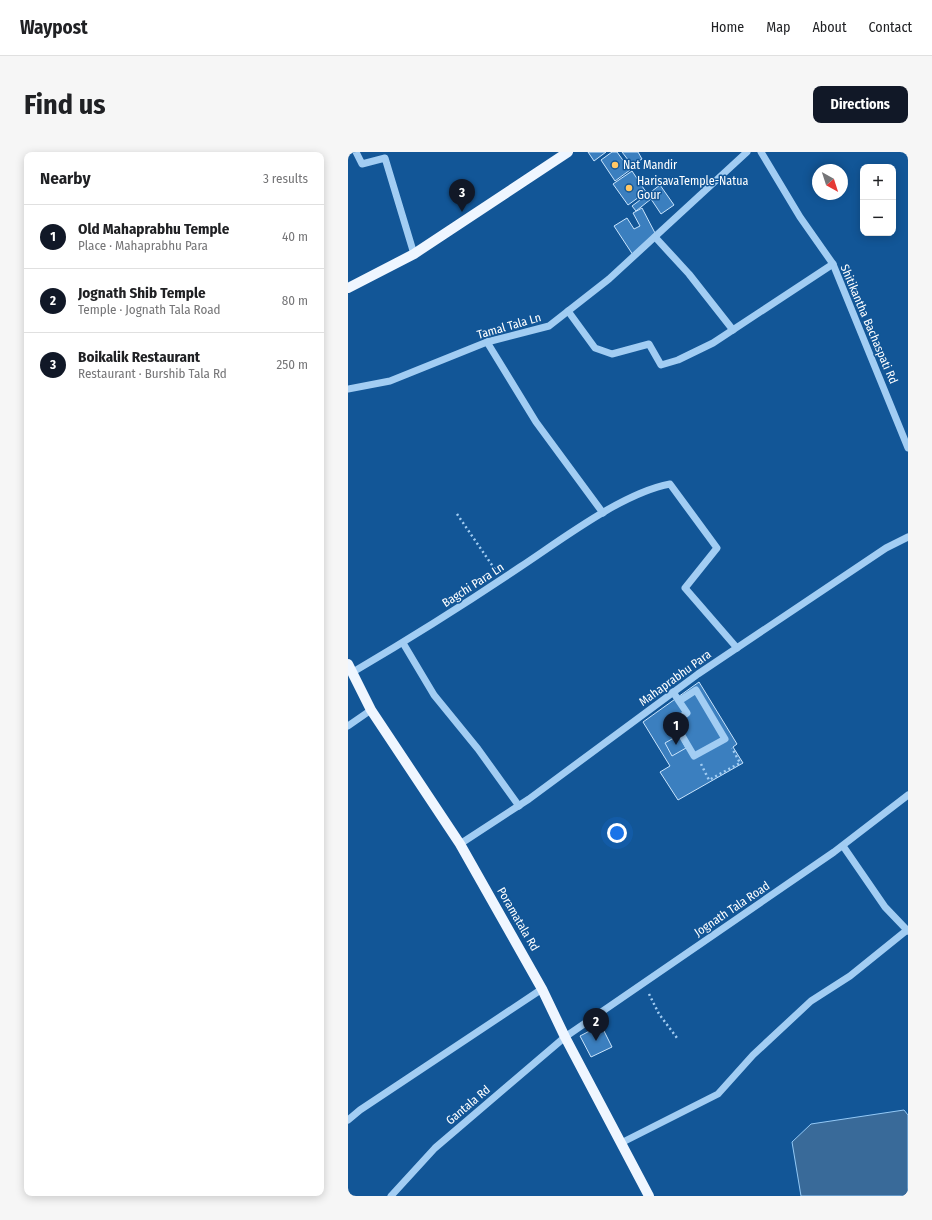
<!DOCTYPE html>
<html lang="en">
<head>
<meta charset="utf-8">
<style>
	body { margin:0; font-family:"Fira Sans Condensed",sans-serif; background:#f6f6f6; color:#202124 }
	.controls { position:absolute; right:12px; top:12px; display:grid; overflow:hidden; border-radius:8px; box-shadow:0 2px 10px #0003 }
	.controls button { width:36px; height:36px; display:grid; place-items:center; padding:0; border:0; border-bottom:1px solid #e0e0e0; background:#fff; color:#202124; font:20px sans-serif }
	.compass { position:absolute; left:464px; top:12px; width:36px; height:36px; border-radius:50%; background:#fff; box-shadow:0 2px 10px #0003; rotate:141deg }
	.you { position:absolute; left:269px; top:681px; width:14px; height:14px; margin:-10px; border:3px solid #fff; border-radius:50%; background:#1a73e8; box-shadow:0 0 0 6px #1a73e833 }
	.badge { display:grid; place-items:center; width:26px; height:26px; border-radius:50%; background:#111827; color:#fff; font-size:13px; font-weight:700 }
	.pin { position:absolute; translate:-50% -33px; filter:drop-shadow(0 1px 2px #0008) }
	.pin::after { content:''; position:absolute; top:21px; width:14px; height:12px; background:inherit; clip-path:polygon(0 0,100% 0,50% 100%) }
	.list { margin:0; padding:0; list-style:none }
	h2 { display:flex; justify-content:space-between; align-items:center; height:52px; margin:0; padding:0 16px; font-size:17px }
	h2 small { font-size:13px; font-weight:400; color:#757577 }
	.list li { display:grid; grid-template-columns:26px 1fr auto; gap:12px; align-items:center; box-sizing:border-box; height:64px; padding:0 16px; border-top:1px solid #e0e0e0 }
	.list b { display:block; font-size:15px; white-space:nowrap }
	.list p { margin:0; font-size:13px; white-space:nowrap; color:#757577 }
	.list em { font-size:13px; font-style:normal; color:#757577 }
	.map { position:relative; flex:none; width:560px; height:1044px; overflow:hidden; border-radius:8px }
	header { display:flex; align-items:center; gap:24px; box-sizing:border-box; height:56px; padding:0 20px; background:#fff; border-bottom:1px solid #e0e0e0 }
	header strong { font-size:19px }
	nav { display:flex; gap:22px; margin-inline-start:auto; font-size:14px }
	.intro { display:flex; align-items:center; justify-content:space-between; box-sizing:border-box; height:96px; padding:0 24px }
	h1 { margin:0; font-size:28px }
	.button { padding:10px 18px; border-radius:8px; background:#111827; color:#fff; font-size:14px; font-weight:700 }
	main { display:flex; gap:24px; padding:0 24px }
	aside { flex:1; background:#fff; border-radius:8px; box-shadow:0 2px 10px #0003 }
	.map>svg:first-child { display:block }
	.water { fill:#396a99; stroke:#94c9f6 }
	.building { fill:#3b7fbf; stroke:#cae5fd }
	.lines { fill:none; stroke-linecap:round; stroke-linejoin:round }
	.path { stroke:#a2cdf3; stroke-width:2.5; stroke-dasharray:2 3; stroke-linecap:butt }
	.minor { stroke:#a2cdf3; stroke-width:7 }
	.major { stroke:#eff6ff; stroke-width:10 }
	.poi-dot { fill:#ffc765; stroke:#125697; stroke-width:1.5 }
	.labels { text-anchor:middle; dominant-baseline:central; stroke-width:3; stroke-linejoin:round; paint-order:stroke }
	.poi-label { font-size:12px; fill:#fff; stroke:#125697; text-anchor:start }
	.street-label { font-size:12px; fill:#fff; stroke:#125697 }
</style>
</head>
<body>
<header>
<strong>Waypost</strong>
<nav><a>Home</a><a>Map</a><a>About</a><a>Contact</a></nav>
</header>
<div class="intro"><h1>Find us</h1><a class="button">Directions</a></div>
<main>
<aside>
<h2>Nearby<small>3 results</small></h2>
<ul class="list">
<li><span class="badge">1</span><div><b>Old Mahaprabhu Temple</b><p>Place · Mahaprabhu Para</p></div><em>40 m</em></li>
<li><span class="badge">2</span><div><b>Jognath Shib Temple</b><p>Temple · Jognath Tala Road</p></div><em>80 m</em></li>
<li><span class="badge">3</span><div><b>Boikalik Restaurant</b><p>Restaurant · Burshib Tala Rd</p></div><em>250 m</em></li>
</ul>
</aside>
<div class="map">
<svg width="560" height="1044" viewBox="0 0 560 1044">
	<rect width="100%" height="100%" fill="#125697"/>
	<path class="water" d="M 556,958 L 560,963 L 560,1044 L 453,1044 L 444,990 L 463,972 Z"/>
	<g class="building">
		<path d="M 240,0 L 258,0 L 246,9 Z"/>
		<path d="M 264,0 L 269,0 L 282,18 L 267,29 L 253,8 Z"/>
		<path d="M 274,0 L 290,0 L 294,7 L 284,13 Z"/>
		<path d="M 284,19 L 298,40 L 280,53 L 265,32 Z"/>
		<path d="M 312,33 L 326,53 L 313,62 L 303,47 L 288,59 L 284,54 Z"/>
		<path d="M 294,56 L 307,81 L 285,103 L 266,74 L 279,66 L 286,77 L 292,74 L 285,61 Z"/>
		<path d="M 351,530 L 389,592 L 385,595 L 395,611 L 330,648 L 312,620 L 322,614 L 295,570 Z"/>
		<path d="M 331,583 L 338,596 L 324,604 L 317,591 Z"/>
		<path d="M 253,873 L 264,895 L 243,905 L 232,884 Z"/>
	</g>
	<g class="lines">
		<g class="path">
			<path d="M 109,362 L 148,419"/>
			<path d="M 353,612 L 361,628 L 392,611 L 384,596"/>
			<path d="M 301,842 L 311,862 L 329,886"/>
		</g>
		<g class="minor">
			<path d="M 8,0 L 14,12 L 37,6 L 66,102"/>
			<path d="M 413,0 L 452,65 L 485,112 L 560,296"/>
			<path d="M 307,85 L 341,122 L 385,178"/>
			<path d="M 220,159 L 247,196 L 264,202 L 301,192 L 313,213 L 330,208 L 365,191 L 485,112"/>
			<path d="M 139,190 L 188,270 L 255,361"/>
			<path d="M 0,237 L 42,229 L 139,190 L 201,174 L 261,127 L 399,0"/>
			<path d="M 55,491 L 86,543 L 130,597 L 171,654"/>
			<path d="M 5,520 C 61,487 117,452 172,415 C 213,388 274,341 322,332 L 369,396 L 337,436 L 389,496"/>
			<path d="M 325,540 L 339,561 L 326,570 L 346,604 L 377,587 L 348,538 L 331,549"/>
			<path d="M 0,574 L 23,558"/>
			<path d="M 112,692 L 181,647 L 350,522 L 538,396 L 560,385"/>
			<path d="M 495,694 L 537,755 L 560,779"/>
			<path d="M 0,968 L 12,958 L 194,837"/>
			<path d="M 273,991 L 370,942 L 405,903 L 463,849 L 502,824 L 559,778"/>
			<path d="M 43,1044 L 87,996 L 217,885 L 486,700 L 560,643"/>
		</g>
		<g class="major">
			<path d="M 0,136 L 66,102 L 220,0"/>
			<path d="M 0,512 L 23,558 L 112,692 L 194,837 L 217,885 L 301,1044"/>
		</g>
	</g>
	<g class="poi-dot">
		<circle cx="267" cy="13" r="4"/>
		<circle cx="281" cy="36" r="4"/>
	</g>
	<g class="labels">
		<g class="poi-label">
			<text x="275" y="13">Nat Mandir</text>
			<text x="289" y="29">HarisavaTemple-Natua<tspan x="289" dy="14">Gour</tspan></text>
		</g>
		<g class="street-label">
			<text transform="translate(521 172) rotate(67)">Shitikantha Bachaspati Rd</text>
			<text transform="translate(161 174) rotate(-16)">Tamal Tala Ln</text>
			<text transform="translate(125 433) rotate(-33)">Bagchi Para Ln</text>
			<text transform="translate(327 526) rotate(-36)">Mahaprabhu Para</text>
			<text transform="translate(384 757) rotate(-34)">Jognath Tala Road</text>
			<text transform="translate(170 767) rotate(60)">Poramatala Rd</text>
			<text transform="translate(120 953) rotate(-40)">Gantala Rd</text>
		</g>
	</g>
</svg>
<div class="controls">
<button>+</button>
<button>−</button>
</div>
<svg class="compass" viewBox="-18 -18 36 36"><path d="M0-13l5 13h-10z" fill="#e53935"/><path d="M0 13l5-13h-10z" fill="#757577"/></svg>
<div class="you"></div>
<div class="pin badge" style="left:328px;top:593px">1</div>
<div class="pin badge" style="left:248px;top:889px">2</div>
<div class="pin badge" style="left:114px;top:60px">3</div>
</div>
</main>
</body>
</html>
